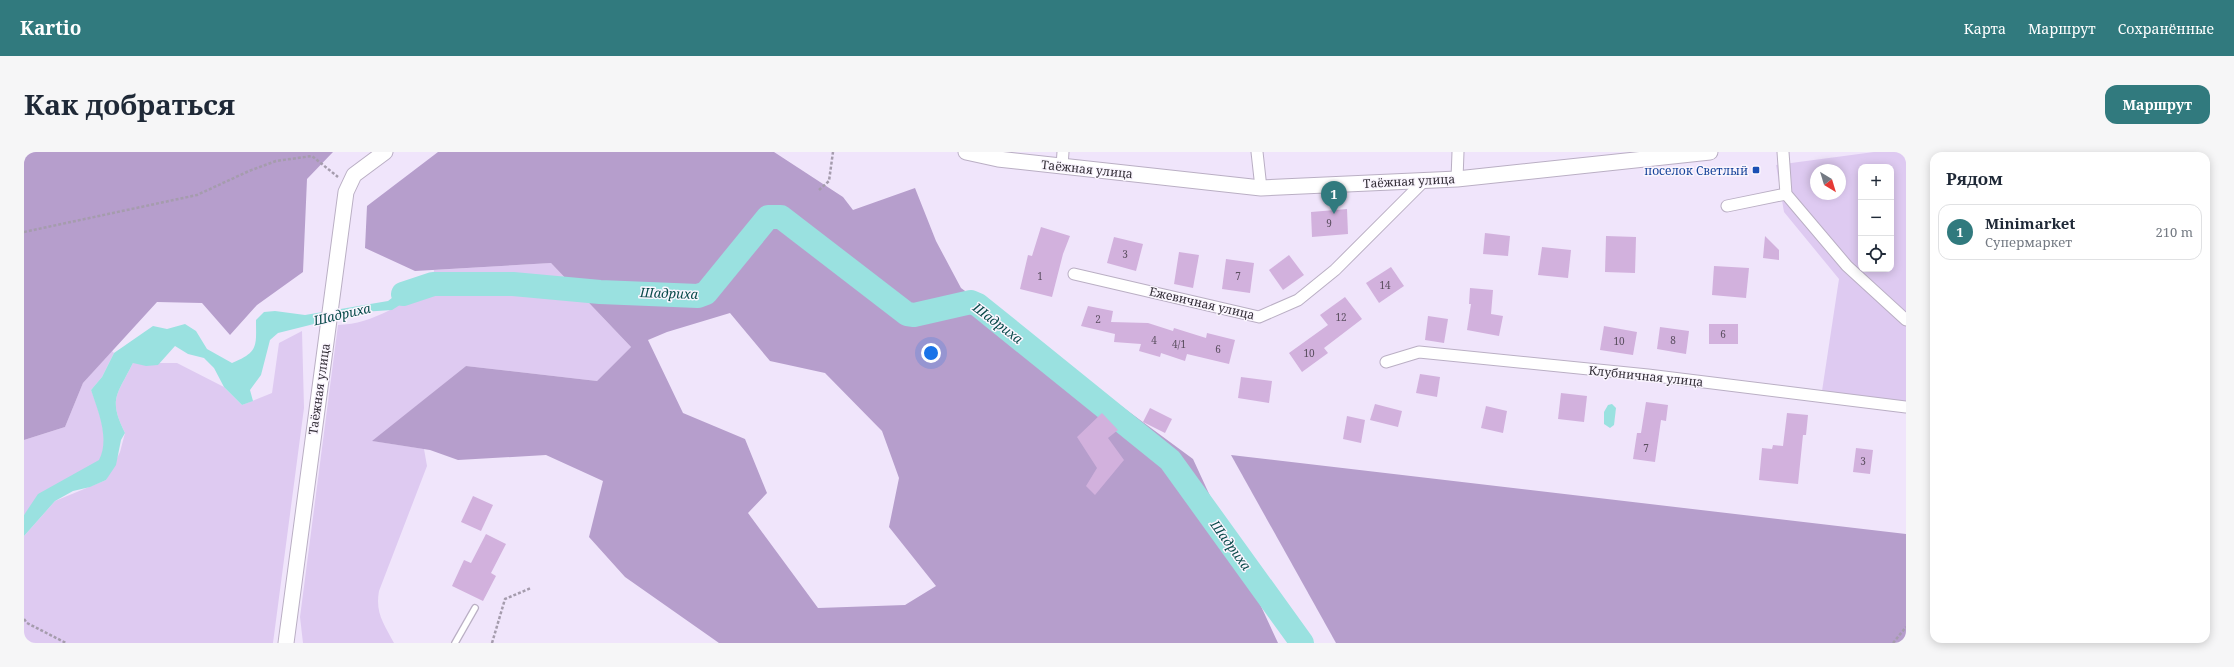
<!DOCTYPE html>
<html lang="ru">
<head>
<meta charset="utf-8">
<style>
	body { margin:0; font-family:"Noto Serif",serif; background:#f6f6f7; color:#1f2937 }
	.controls { position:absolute; right:12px; top:12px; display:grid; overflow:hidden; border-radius:8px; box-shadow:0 2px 10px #0003 }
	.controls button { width:36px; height:36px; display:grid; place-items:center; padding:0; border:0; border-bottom:1px solid #e0e1e3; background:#fff; color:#1f2937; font:20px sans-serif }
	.compass { position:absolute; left:1786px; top:12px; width:36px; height:36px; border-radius:50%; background:#fff; box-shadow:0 2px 10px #0003; rotate:142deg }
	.you { position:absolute; left:907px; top:201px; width:14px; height:14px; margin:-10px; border:3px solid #fff; border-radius:50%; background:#1a73e8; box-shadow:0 0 0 6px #1a73e833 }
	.badge { display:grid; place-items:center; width:26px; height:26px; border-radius:50%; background:#317a7e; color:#fff; font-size:13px; font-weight:700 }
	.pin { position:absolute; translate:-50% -33px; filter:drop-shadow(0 1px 2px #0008) }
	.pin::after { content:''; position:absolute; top:21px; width:14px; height:12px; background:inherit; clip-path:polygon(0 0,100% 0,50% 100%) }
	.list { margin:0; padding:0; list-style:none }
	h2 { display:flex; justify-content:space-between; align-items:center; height:52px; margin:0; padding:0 16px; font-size:17px }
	h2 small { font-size:13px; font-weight:400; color:#747a83 }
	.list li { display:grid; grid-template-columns:26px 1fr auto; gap:12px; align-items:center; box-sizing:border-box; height:56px; margin:0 8px 8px; padding:0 8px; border:1px solid #e0e1e3; border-radius:12px }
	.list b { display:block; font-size:15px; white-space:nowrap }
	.list p { margin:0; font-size:13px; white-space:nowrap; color:#747a83 }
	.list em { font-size:13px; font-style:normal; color:#747a83 }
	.icon { flex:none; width:22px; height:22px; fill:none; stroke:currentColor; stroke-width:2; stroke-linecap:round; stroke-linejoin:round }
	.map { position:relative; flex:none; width:1882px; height:491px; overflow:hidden; border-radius:12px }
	header { display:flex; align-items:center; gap:24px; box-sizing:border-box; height:56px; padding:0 20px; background:#317a7e; color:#fff }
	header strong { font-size:19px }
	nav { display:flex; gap:22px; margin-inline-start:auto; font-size:14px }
	.intro { display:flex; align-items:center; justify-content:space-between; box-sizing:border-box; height:96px; padding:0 24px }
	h1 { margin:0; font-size:28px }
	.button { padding:10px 18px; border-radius:12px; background:#317a7e; color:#fff; font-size:14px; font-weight:700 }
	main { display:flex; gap:24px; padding:0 24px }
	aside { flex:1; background:#fff; border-radius:12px; box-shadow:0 2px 10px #0003 }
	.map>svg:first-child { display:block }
	.green { fill:#decaf1; fill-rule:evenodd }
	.forest { fill:#b69ecc; fill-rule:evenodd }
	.water { fill:#9ae1e0 }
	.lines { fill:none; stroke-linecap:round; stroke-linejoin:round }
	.river { stroke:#9ae1e0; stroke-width:24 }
	.building { fill:#d2b1dd }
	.lane-casing { stroke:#baafc4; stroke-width:8 }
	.street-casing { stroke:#baafc4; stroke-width:13 }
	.secondary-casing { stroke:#baafc4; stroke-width:17 }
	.path { stroke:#a59cad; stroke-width:2.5; stroke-dasharray:3 2; stroke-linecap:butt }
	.lane { stroke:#fff; stroke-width:5.5 }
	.street { stroke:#fff; stroke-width:11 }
	.secondary { stroke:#fff; stroke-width:15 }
	.transit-dot { fill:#1a4fb4; stroke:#faf5fe; stroke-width:1.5 }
	.labels { text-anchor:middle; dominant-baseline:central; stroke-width:3; stroke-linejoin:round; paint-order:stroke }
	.number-label { font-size:10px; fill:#5b4f60 }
	.street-label { font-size:12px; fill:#332e37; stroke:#faf5fe }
	.transit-label { font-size:12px; fill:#164399; stroke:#faf5fe; text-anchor:end }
	.water-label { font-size:13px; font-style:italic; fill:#084a4a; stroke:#faf5fe }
</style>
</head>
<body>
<header>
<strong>Kartio</strong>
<nav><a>Карта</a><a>Маршрут</a><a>Сохранённые</a></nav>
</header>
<div class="intro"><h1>Как добраться</h1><a class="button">Маршрут</a></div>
<main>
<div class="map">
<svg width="1882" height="491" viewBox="0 0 1882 491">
	<rect width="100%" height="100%" fill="#f0e5fb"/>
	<g class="green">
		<path d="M 1850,0 L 1882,0 L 1882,251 L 1798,239 L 1815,127 L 1760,60 L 1752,13 ZM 1837,15 L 1867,15 L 1867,117 L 1837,117 ZM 1792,18 L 1816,18 L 1816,42 L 1792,42 Z"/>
		<path d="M 527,111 L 607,195 L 573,229 L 442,214 L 349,289 L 400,297 L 403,314 L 355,439 C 351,461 360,472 370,491 L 279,491 L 276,465 L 314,173 C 350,172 380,150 409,132 L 410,118 Z"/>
		<path d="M 278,179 L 280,256 L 249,491 L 0,491 L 0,384 L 31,349 L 82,328 L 96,300 L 101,281 C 84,247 93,243 109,211 L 153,211 L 200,235 L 218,253 L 248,241 L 255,191 Z"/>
		<path d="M 88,199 L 90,201 L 78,225 L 67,238 C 76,261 84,284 78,309 L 18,343 L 0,363 L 0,288 L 41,275 L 59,231 Z"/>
	</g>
	<g class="forest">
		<path d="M 0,0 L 309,0 L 283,27 L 279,120 L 233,153 L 206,183 L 178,151 L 133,150 L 59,231 L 41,275 L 0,288 Z"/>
		<path d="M 414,0 L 750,0 L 819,45 L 829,58 L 891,36 L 912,89 L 937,136 L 1169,307 L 1254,491 L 695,491 L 601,425 L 565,385 L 579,329 L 522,303 L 434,308 L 406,298 L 348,289 L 442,214 L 573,229 L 607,195 L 527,111 L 391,119 L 341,96 L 343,54 ZM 706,161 L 746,209 L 801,221 L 858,279 L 875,326 L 865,375 L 912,434 L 881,453 L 794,456 L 724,361 L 743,341 L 721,287 L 659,261 L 624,188 L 643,180 Z"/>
		<path d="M 1207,303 L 1882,382 L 1882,491 L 1312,491 Z"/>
	</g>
	<g class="water">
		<path d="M 409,132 L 368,158 L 338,160 L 254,181 L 246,188 L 237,223 L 226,238 L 229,249 L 218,253 L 200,235 L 190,216 L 180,206 L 164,202 L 151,194 L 134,213 L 122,214 L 109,211 C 93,243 84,247 101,281 L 97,288 L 92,313 L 82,328 L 66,335 L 49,339 L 31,349 L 0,384 L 0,363 L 14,342 L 75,308 C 86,287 74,259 67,238 L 78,225 L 90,201 L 129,174 L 143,177 L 161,172 L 172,179 L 183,197 L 208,211 C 235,200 232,194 232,168 L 240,160 L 251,159 L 281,163 L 364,149 L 382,135 Z"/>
		<path d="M 1588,252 L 1592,256 L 1590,273 L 1586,276 L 1580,272 L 1580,260 L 1584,253 Z"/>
	</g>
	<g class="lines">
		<path class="river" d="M 379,142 L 409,132 L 489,132 L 576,140 L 674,144 L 682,141 L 744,65 L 757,65 L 883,162 L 890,163 L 947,150 L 954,153 L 1146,308 L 1278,491"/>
	</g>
	<g class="building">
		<path d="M 1323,57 L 1324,82 L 1288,85 L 1287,60 Z"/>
		<path d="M 1017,75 L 1046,84 L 1039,102 L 1028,145 L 996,137 L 1004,103 L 1008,104 Z"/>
		<path d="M 1461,81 L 1486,84 L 1484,104 L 1459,102 Z"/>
		<path d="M 1582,84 L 1612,85 L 1611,121 L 1581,120 Z"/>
		<path d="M 1741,84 L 1755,98 L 1755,108 L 1739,106 Z"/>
		<path d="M 1090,85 L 1119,92 L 1112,119 L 1083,111 Z"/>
		<path d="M 1518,95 L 1547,98 L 1544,126 L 1514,123 Z"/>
		<path d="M 1155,100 L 1175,103 L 1169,136 L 1150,132 Z"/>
		<path d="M 1265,103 L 1280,123 L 1259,138 L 1245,118 Z"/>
		<path d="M 1202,107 L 1230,111 L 1226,141 L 1198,137 Z"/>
		<path d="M 1690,114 L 1725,116 L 1722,146 L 1688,143 Z"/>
		<path d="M 1367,115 L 1380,134 L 1355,151 L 1342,131 Z"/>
		<path d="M 1446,136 L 1469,138 L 1467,162 L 1479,164 L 1475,184 L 1443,178 L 1447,152 L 1445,152 Z"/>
		<path d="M 1321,145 L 1338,167 L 1300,196 L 1304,201 L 1278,220 L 1265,201 L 1304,173 L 1296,163 Z"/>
		<path d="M 1064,154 L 1089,159 L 1087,170 L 1124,171 L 1149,179 L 1150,176 L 1182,186 L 1183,181 L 1211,188 L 1205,212 L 1163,202 L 1161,209 L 1137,201 L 1136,205 L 1115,199 L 1117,192 L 1090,190 L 1091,182 L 1057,174 Z"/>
		<path d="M 1404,164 L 1424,167 L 1420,191 L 1401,188 Z"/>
		<rect x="1685" y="172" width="29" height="20"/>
		<path d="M 1580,174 L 1613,180 L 1609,203 L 1576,198 Z"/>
		<path d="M 1636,175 L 1665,179 L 1662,202 L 1633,197 Z"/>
		<path d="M 1396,222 L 1416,225 L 1413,245 L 1392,241 Z"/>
		<path d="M 1217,225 L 1248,229 L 1245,251 L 1214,246 Z"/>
		<path d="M 1537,241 L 1563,244 L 1560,270 L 1534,267 Z"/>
		<path d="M 1622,250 L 1644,253 L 1642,269 L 1637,268 L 1631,310 L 1609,307 L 1613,281 L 1617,281 Z"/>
		<path d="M 1351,252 L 1378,259 L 1374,275 L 1346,268 Z"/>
		<path d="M 1462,254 L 1483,259 L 1479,281 L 1457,276 Z"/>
		<path d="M 1126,256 L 1148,267 L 1141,281 L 1119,270 Z"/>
		<path d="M 1078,261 L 1094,278 L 1084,286 L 1100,308 L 1071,343 L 1062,334 L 1073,316 L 1053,285 Z"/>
		<path d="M 1763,261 L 1784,263 L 1782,283 L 1779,283 L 1774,332 L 1735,328 L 1738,296 L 1748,297 L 1749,293 L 1759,294 Z"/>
		<path d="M 1323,264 L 1341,268 L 1337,291 L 1319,287 Z"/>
		<path d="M 1832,296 L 1849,298 L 1846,322 L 1829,320 Z"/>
		<path d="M 449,344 L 469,353 L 457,379 L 437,370 Z"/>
		<path d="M 462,382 L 482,392 L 467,421 L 472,424 L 459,449 L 428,434 L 440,408 L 447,411 Z"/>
	</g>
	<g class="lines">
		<defs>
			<path id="lane" d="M 431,491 L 451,456"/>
			<g id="street">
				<path d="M 1233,0 L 1237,36"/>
				<path d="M 1759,0 L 1762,42 L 1823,114 L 1882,168"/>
				<path d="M 1038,14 L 1039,0"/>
				<path d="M 1433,27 L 1434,0"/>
				<path d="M 1703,54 L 1762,42"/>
				<path d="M 1050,122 L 1235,165 L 1274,148 L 1311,118 L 1401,28"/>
				<path d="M 1362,210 L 1395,200 L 1624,223 L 1882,255"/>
			</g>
			<g id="secondary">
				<path d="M 942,0 L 974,7 L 1237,36 L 1433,27 L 1686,0"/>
				<path d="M 262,491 L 322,40 L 330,23 L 361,0"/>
			</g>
		</defs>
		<use href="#lane" class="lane-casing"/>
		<use href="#street" class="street-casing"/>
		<use href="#secondary" class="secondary-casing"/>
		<g class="path">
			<path d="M 795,38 L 805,29 L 809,0"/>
			<path d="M 0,80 L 173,43 L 225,19 L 252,9 L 288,4 L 314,25"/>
			<path d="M 0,467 L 3,471 L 42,491"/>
			<path d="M 468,491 L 481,447 L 507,436"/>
			<path d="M 1869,491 L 1882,475"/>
		</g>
		<use href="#lane" class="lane"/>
		<use href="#street" class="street"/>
		<use href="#secondary" class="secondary"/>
	</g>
	<rect class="transit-dot" x="1728" y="14" width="8" height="8" rx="2"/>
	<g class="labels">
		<g class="number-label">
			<text x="1305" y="71">9</text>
			<text x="1101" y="102">3</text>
			<text x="1016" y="124">1</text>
			<text x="1214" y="124">7</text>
			<text x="1361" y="133">14</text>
			<text x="1317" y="165">12</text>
			<text x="1074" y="167">2</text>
			<text x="1699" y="182">6</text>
			<text x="1130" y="188">4</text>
			<text x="1649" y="188">8</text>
			<text x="1595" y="189">10</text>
			<text x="1155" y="192">4/1</text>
			<text x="1194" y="197">6</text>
			<text x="1285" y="201">10</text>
			<text x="1622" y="296">7</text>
			<text x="1839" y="309">3</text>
		</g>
		<g class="street-label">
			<text transform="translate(1063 17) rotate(6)">Таёжная улица</text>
			<text transform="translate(1385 29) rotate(-3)">Таёжная улица</text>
			<text transform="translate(1178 151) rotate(13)">Ежевичная улица</text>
			<text transform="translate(1622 224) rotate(6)">Клубничная улица</text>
			<text transform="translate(295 237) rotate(-82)">Таёжная улица</text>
		</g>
		<g class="transit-label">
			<text x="1724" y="18">поселок Светлый</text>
		</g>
		<g class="water-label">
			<text transform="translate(645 141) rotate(2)">Шадриха</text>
			<text transform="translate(318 162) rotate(-13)">Шадриха</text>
			<text transform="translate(974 171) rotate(37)">Шадриха</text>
			<text transform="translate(1207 393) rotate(54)">Шадриха</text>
		</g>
	</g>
</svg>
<div class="controls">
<button>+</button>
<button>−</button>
<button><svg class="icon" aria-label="locate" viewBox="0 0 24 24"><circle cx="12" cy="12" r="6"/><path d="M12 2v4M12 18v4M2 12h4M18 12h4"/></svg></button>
</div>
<svg class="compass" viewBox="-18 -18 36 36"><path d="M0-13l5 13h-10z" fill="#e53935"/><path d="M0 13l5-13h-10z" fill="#747a83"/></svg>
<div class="you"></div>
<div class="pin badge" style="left:1310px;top:62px">1</div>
</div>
<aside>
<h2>Рядом<small></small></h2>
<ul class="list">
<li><span class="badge">1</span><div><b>Minimarket</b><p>Супермаркет</p></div><em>210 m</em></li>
</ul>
</aside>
</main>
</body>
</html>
